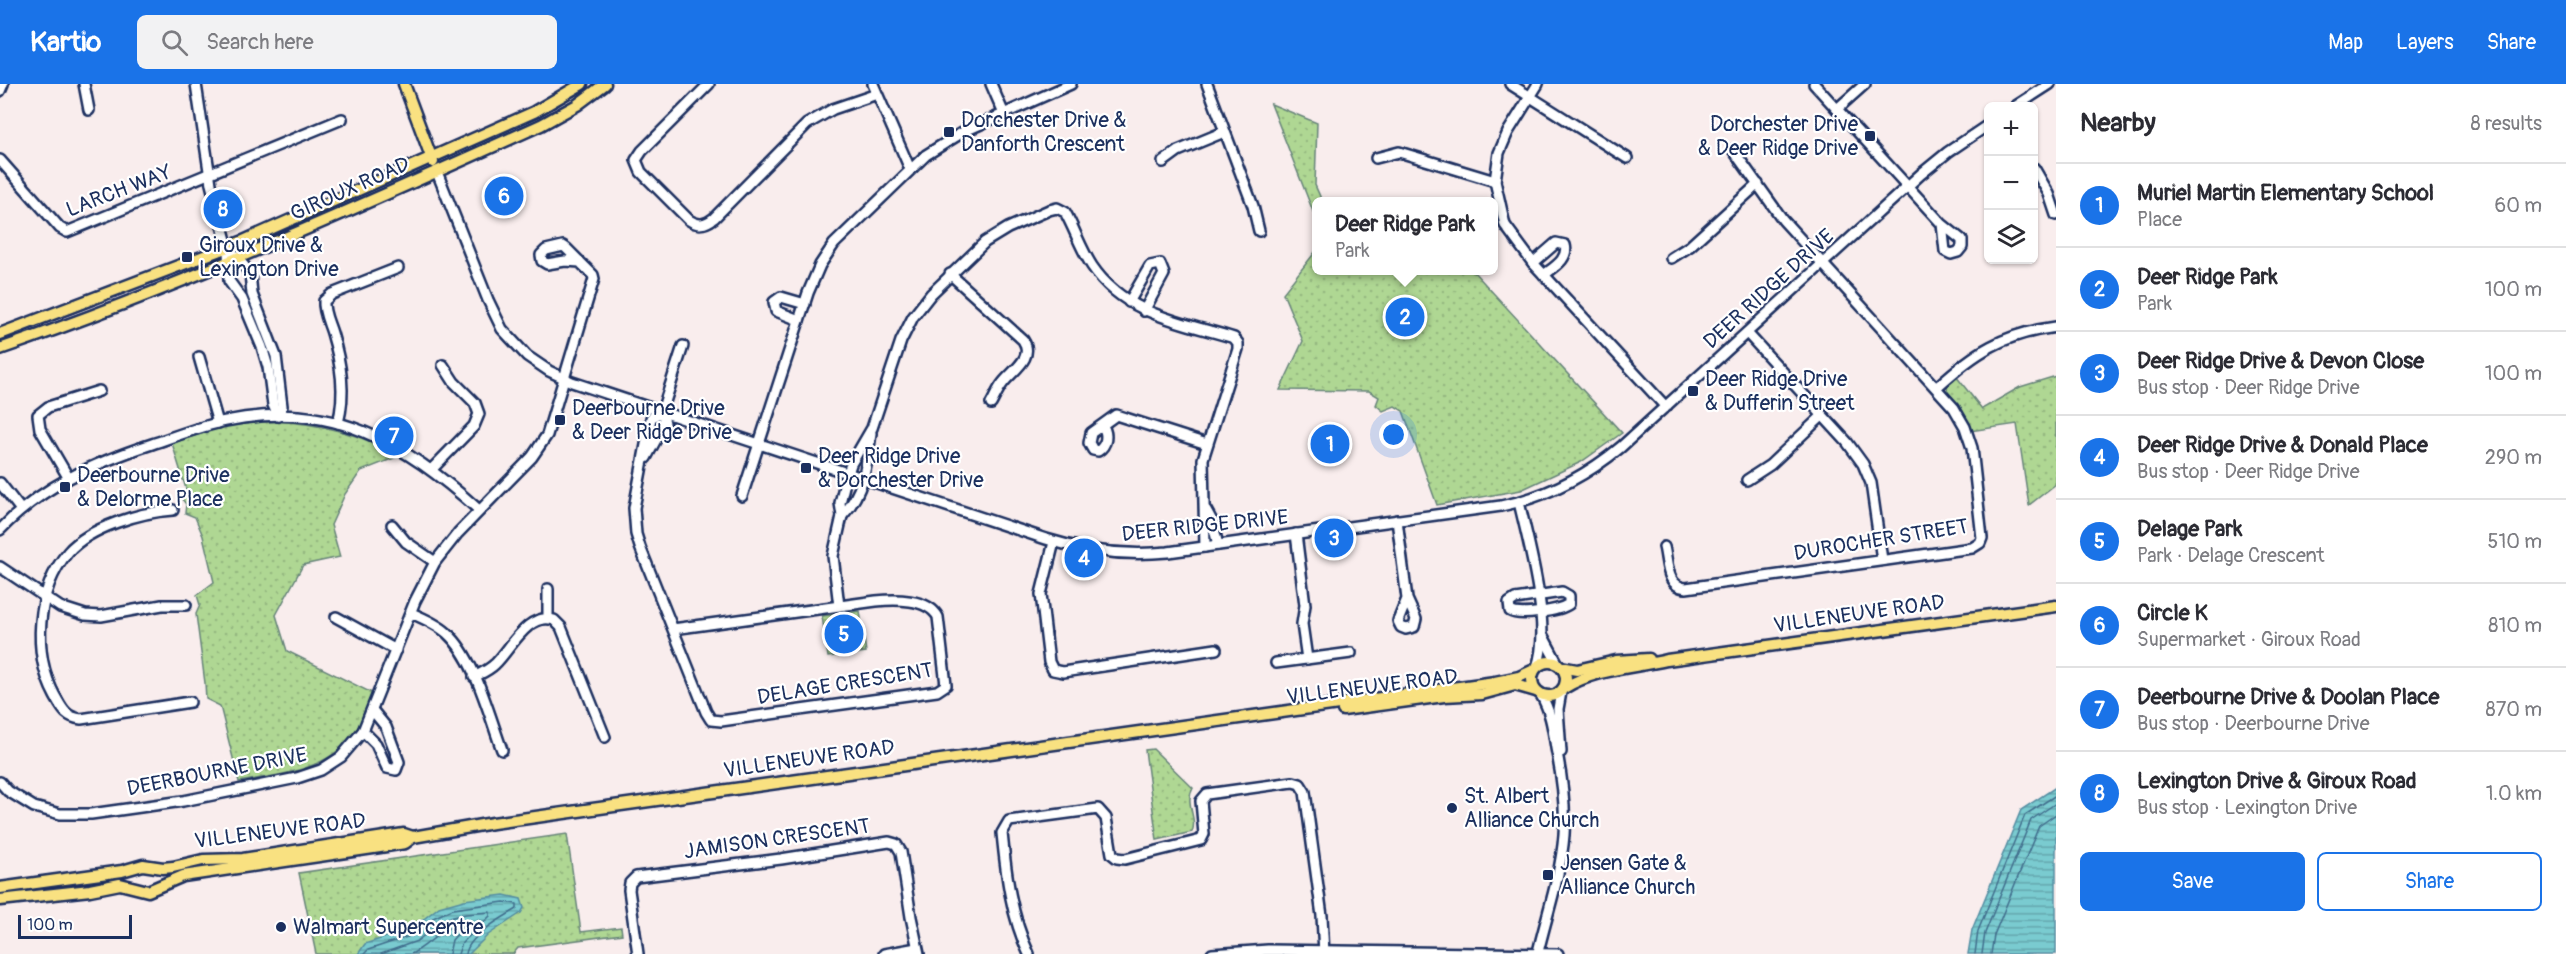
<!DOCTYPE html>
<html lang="en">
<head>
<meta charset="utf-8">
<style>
	body { margin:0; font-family:Pangolin,sans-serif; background:#f2f2f3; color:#2b2b33 }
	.controls { position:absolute; right:18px; top:18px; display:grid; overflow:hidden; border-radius:9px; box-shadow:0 2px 4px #0004 }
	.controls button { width:54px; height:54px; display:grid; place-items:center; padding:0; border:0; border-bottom:2px solid #e1e1e2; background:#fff; color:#2b2b33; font:30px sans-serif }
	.scale { position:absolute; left:18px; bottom:15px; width:114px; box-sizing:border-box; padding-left:6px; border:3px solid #1b2f5e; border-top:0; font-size:16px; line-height:21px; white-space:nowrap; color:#1b2f5e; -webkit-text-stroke:4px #fff; paint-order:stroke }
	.you { position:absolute; left:1394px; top:351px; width:21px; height:21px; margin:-15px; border:4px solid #fff; border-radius:50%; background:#1a73e8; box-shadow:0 0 0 9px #1a73e833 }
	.badge { display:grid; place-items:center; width:39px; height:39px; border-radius:50%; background:#1a73e8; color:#fff; font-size:20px; font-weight:700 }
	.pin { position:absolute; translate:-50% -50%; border:3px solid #fff; box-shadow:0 2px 6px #0006 }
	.popup { position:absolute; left:1312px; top:113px; width:186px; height:78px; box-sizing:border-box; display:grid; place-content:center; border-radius:9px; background:#fff; filter:drop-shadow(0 2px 4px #0005); font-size:20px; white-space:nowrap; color:#7c7c81 }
	.popup b { font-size:22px; color:#2b2b33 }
	.popup::after { content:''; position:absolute; left:50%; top:100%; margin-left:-12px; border:12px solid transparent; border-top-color:#fff }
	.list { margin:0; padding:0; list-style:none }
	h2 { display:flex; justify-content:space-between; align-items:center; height:78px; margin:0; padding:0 24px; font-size:26px }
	h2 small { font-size:20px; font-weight:400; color:#7c7c81 }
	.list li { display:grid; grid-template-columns:39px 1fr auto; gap:18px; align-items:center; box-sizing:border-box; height:84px; padding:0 24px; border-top:2px solid #e1e1e2 }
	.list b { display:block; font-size:22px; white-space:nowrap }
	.list p { margin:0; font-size:20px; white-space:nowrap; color:#7c7c81 }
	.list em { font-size:20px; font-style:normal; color:#7c7c81 }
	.actions { display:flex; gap:12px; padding:18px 24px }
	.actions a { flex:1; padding:14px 0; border:2px solid #1a73e8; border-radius:9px; text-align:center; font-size:21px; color:#1a73e8 }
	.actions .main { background:#1a73e8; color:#fff }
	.icon { flex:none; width:33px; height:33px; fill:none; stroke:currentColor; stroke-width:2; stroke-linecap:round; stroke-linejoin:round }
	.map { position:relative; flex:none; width:2056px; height:870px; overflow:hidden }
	header { display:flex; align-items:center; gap:36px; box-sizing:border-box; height:84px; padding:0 30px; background:#1a73e8; color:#fff }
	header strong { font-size:28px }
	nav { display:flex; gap:33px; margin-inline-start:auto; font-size:21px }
	.search { width:420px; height:54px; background:#f2f2f3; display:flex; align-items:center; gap:15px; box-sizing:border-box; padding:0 21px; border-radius:9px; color:#7c7c81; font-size:22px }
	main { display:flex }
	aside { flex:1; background:#fff }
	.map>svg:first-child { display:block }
	.park { fill:url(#park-dots); stroke:#658378; stroke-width:1.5 }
	.water { fill:url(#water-rules); stroke:#548da2; stroke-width:1.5 }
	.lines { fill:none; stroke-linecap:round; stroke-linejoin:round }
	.shore { stroke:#416d8c; stroke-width:1.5 }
	.minor-casing { stroke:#1b2f5e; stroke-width:14 }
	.major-casing { stroke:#1b2f5e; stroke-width:15 }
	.minor { stroke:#fff; stroke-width:9 }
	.major { stroke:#f9e181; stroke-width:10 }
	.poi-dot { fill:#1b2f5e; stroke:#fff; stroke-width:2 }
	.labels { text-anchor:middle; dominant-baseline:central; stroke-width:4.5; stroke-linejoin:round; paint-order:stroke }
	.poi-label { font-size:21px; fill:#1b2f5e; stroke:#fff; text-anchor:start }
	.street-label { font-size:21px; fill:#1b2f5e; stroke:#fff }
</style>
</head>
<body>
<header>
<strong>Kartio</strong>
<div class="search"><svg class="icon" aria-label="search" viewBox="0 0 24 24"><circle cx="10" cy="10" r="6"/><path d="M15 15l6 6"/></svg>Search here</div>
<nav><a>Map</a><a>Layers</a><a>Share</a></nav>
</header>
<main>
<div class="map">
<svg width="2056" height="870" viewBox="0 0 2056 870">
	<defs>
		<pattern id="park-dots" width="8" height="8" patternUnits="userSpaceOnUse" patternTransform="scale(1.5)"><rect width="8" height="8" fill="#afd793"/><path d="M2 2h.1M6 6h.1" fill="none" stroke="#96b981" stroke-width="1.8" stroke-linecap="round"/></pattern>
		<pattern id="water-rules" width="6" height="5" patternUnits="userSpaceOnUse" patternTransform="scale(1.5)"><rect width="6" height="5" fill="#7acbd0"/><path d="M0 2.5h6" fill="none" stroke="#63a5ac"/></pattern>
	</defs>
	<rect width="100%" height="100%" fill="#f9eded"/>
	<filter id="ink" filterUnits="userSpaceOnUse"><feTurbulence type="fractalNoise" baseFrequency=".0167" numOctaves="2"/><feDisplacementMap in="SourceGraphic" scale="12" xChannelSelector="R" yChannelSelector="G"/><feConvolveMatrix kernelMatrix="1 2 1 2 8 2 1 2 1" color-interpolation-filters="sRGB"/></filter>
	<g filter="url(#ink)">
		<g class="park">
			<path d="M 1271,20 L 1317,39 L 1315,101 L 1322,117 L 1316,118 L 1316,135 Z"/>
			<path d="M 1316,167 L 1316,186 L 1473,187 L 1622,349 L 1581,378 L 1521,406 L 1437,421 L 1403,327 L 1395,322 L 1383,327 L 1376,321 L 1379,313 L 1369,307 L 1280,306 L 1303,257 L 1283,209 Z"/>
			<path d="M 1956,292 L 1982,325 L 2020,303 L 2056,292 L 2056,400 L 2029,421 L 2017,340 L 1970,347 L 1964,332 L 1947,307 L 1948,299 Z"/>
			<path d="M 273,337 C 318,339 360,349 399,372 L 361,387 L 345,410 L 331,441 L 340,473 L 303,481 L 276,531 L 287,567 L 372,609 C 368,619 365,630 360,640 C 335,686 285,690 239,698 L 220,622 L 206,615 L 205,599 L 196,530 L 200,521 L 197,511 L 214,498 L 203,452 L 195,433 L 185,429 L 186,420 L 181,414 L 186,405 L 172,359 L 226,342 Z"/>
			<path d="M 860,527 L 866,568 L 828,573 L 822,532 Z"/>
			<path d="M 1153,665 L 1193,704 C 1184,719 1198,734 1192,748 L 1157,756 L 1145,666 Z"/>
			<path d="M 567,750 L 581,848 L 621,843 L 622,850 L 518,864 L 513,870 L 316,870 L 299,789 Z"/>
		</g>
		<g class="water">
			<path d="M 2056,703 L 2056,870 L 1968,870 L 1972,846 L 2021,726 Z"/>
			<path d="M 504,811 L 521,815 L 524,824 L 521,829 L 488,851 L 469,870 L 358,870 L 365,860 L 411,845 L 439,823 L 464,816 Z"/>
		</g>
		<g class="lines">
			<g class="shore">
				<path d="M 364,870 L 368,866 L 413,851 L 433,834 L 453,825 L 504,818 L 517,820 L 517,825 C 502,834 468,852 466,870"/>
				<path d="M 381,870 L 417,857 L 445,835 L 466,830 L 490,828 L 490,832 L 462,859 L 458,870"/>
				<path d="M 411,870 C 428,862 442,843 461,840 L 463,844 L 452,856 L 449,870"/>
				<path d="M 1975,870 L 1978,847 L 2025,731 L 2056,711"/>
				<path d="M 1982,870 L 1985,849 L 2031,736 L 2056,719"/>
				<path d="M 1991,870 L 1994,851 L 2039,742 L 2056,730"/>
			</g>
			<defs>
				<g id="minor">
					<path d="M 84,0 L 89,26"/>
					<path d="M 196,0 L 211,100 L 228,164 L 229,197 L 242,215 L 262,263 L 268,283 L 273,321 L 278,332"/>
					<path d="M 709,0 L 642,67 L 636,76 L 641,88 L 689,136 C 698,142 705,141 714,134 L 807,40 L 833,25 L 877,10"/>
					<path d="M 873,0 L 910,85"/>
					<path d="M 991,0 L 1004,30"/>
					<path d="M 1207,0 L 1253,122 L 1259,147"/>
					<path d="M 1510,0 L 1627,74"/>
					<path d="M 1538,0 L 1508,48 L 1499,69 L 1495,97 L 1505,141 L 1533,179 L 1666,323"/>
					<path d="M 1814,0 L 1942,140 L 1962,156 L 1962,163 L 1958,168 L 1951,170 L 1945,167 L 1942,140"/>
					<path d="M 0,7 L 3,0"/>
					<path d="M 2016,22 L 2050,0"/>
					<path d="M 1837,25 L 1865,0"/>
					<path d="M 1376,74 L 1399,68 L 1495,97"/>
					<path d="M 0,76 L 60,144 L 67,148 L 342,35"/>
					<path d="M 1163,78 L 1178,67 L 1224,48"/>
					<path d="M 2034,84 L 2049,110 L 2056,131"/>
					<path d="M 437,88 L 488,216 L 502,245 L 527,272 L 549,287 L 572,298 L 1046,455 C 1087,468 1126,472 1168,468 L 1501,422 C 1546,413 1586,392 1621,363 L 1921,90 L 1948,68 L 1988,41"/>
					<path d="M 234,170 L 250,189 L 252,210 L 276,272 L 282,322 L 278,332"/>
					<path d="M 1671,174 L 1690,162 L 1758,100"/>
					<path d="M 1533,179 L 1556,159 L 1565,161 C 1569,175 1554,183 1544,191"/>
					<path d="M 950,190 L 1023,256 C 1035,274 1013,286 1003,299 C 998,305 995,313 991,320"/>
					<path d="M 1129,218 L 1150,182 L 1160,180 L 1164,190 L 1144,227"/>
					<path d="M 799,236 L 776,227 L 774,218 L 781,213 L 805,220"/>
					<path d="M 1747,249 L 1847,358 L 1863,380 L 1871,399 L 1882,476"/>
					<path d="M 199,273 L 218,339"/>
					<path d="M 1937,303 C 1975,268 2003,250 2056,243"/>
					<path d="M 662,327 L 651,334 L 634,424 L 636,450 L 640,463 L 706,628 L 711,636 L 721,637 L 937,607 L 946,601 L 938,533 C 928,514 894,515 876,517 L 673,545"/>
					<path d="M 662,327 L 683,262"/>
					<path d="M 338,339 C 346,309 341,279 332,249 C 329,239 323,228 324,217 L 332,210 L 398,184"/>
					<path d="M 1103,342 C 1108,351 1107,361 1098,367 L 1093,366 L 1089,359 L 1091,349 L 1116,331 L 1207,360"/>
					<path d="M 646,374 L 665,339 L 662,327"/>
					<path d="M 432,385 L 474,342 L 479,330 L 475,319 L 454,298 L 443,281"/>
					<path d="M 68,393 L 40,345 L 38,331 L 48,323 L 99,307"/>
					<path d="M 1747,396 L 1770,381 L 1822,332"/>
					<path d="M 0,399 L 21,426"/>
					<path d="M 742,412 L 808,209 L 820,181 L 834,160 L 926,71 L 963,48 L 1071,0"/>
					<path d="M 1519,418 C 1529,461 1552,542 1537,583"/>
					<path d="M 173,426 C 141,428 90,443 68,468 C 36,506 32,569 55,612 C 62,624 65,633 81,635 L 190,618"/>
					<path d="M 1206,426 L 1212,437 L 1218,461"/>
					<path d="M 842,432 C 864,409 867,380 871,349"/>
					<path d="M 1397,436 L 1407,515 L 1416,535 L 1414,543 L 1406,545 L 1401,543 L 1398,537 L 1407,515"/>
					<path d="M 392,441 L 406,458 L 435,478"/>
					<path d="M 0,446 C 42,402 94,379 152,360 C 176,352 201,342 226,337 C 332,315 403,358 479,426"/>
					<path d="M 1296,450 L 1305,521 L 1302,540 L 1307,575"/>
					<path d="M 1054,458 L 1041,510 L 1049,578 L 1053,586 L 1063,588 L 1216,565"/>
					<path d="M 1664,463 C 1668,478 1666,503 1686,504 L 1972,464 L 1980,459 L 1982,454 L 1972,364 L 1965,343 L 1954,324 L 1783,136 L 1733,66"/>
					<path d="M 0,483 L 60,523 L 85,531 L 101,532 L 162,521 L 186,521"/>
					<path d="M 1562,508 L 1569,512 L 1569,520 C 1559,527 1519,533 1510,527 L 1509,519 L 1515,515 Z"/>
					<path d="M 839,522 L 833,472 L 842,432 L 840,419 L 845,398 L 851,380 L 872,344 L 901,257 L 913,233 L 931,210 L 985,158 L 1008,144 L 1049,126 L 1057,124 L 1065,128 C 1075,146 1081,165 1092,182 C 1125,231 1182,238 1234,254 L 1238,259 L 1238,265 L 1203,375 L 1205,463"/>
					<path d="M 411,529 C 423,534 437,540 447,549 C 475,574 489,631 502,666"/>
					<path d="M 336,533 L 396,566"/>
					<path d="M 548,534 L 548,505"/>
					<path d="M 1543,552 L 1558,580"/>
					<path d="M 1276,579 L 1351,569"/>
					<path d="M 474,593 C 482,589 489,586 495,580 C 510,566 528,527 554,536 L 561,543 L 605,653"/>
					<path d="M 1561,608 L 1558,625 L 1561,668"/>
					<path d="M 363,647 L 376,660 L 387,684 L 396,686 L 399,678 L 386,643 L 373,627"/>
					<path d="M 0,698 L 8,707 L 34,723 L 60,730 L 91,730 L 183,717 L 297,694 L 321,686 L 341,673 L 363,647 L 415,517 L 435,478 L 458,449 L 532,373 L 547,351 L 594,195 L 593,191 L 566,164 L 563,162 L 546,166 L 541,171 L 542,177 L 547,180 L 565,177 L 580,178"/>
					<path d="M 1538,868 C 1547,830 1561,790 1564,751 C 1566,721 1562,693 1556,664 C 1553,645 1551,628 1541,611"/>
					<path d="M 638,870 L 629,806 L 630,799 L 636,793 L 781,775 L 889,758 L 896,760 L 901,768 L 911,833 L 919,870"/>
					<path d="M 884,870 L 917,864"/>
					<path d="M 1029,870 C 1011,832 1006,790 1002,749 L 1009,737 L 1098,725 L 1106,734 L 1112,770 L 1117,774 L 1125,775 L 1201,756 L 1204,750 L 1201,717 L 1207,710 L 1293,698 L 1300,700 L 1305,708 L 1322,832 L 1324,870"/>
					<path d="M 1212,870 L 1268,866 L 1558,870"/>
				</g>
				<g id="major">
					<path d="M 404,0 L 433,78"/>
					<path d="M 0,250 L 241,158 L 534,28 L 582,0"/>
					<path d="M 0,265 C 185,201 363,121 541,41 L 577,21 L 605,0"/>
					<circle cx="1549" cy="595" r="17"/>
					<path d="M 1561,583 L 1577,586 L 1616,577 L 1649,575"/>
					<path d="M 1564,604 C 1595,585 1632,584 1667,576 L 2056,522"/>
					<path d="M 1343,626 L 1444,612 L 1482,610 L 1515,601 L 1536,607"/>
					<path d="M 0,804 L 122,787 L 143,781 L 163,784 L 173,783 L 203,776 L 243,775 L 404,750 L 413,753"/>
					<path d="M 0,816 L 90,806 L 120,800 L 148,807 L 183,792 L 380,763 L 405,759 L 413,753 L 493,739 L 1495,598 L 1519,593 L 1534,586"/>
				</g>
			</defs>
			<use href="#minor" class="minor-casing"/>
			<use href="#major" class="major-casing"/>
			<use href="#minor" class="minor"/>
			<use href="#major" class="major"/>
		</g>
	</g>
	<g class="poi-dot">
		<rect x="943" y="42" width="12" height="12" rx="3"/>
		<rect x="1864" y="46" width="12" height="12" rx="3"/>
		<rect x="181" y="167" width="12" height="12" rx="3"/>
		<rect x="1687" y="301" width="12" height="12" rx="3"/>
		<rect x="554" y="330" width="12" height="12" rx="3"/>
		<rect x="800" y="378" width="12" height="12" rx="3"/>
		<rect x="59" y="397" width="12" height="12" rx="3"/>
		<circle cx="1452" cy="724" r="6"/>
		<rect x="1542" y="785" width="12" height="12" rx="3"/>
		<circle cx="281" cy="843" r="6"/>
	</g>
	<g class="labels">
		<g class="poi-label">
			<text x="961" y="36">Dorchester Drive &amp;<tspan x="961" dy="24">Danforth Crescent</tspan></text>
			<text x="1858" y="40" text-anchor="end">Dorchester Drive<tspan x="1858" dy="24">&amp; Deer Ridge Drive</tspan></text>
			<text x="199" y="161">Giroux Drive &amp;<tspan x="199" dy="24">Lexington Drive</tspan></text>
			<text x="1705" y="295">Deer Ridge Drive<tspan x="1705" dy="24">&amp; Dufferin Street</tspan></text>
			<text x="572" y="324">Deerbourne Drive<tspan x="572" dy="24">&amp; Deer Ridge Drive</tspan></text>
			<text x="818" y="372">Deer Ridge Drive<tspan x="818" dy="24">&amp; Dorchester Drive</tspan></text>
			<text x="77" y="391">Deerbourne Drive<tspan x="77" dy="24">&amp; Delorme Place</tspan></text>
			<text x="1464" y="712">St. Albert<tspan x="1464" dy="24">Alliance Church</tspan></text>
			<text x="1560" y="779">Jensen Gate &amp;<tspan x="1560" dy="24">Alliance Church</tspan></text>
			<text x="293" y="843">Walmart Supercentre</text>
		</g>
		<g class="street-label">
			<text transform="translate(350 105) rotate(-24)">GIROUX ROAD</text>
			<text transform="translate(119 107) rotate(-21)">LARCH WAY</text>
			<text transform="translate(1769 205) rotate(-42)">DEER RIDGE DRIVE</text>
			<text transform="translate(1205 442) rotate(-6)">DEER RIDGE DRIVE</text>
			<text transform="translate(1881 456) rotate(-9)">DUROCHER STREET</text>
			<text transform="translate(1859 530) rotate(-8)">VILLENEUVE ROAD</text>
			<text transform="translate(845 600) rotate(-9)">DELAGE CRESCENT</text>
			<text transform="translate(1372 603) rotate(-7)">VILLENEUVE ROAD</text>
			<text transform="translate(809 675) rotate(-8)">VILLENEUVE ROAD</text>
			<text transform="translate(217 688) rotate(-11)">DEERBOURNE DRIVE</text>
			<text transform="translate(280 747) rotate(-7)">VILLENEUVE ROAD</text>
			<text transform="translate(777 755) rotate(-8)">JAMISON CRESCENT</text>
		</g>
	</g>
</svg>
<div class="controls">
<button>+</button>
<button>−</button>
<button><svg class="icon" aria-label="layers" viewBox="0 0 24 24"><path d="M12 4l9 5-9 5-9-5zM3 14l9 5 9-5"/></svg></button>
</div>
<div class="scale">100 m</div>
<div class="you"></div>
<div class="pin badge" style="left:1330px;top:360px">1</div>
<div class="pin badge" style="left:1405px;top:233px">2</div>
<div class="popup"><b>Deer Ridge Park</b>Park</div>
<div class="pin badge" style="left:1334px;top:454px">3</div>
<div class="pin badge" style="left:1084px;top:474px">4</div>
<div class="pin badge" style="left:844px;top:550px">5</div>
<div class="pin badge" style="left:504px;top:112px">6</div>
<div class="pin badge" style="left:394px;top:352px">7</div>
<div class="pin badge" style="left:223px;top:125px">8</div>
</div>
<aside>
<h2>Nearby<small>8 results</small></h2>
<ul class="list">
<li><span class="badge">1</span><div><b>Muriel Martin Elementary School</b><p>Place</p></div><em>60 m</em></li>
<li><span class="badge">2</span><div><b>Deer Ridge Park</b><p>Park</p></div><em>100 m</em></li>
<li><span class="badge">3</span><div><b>Deer Ridge Drive &amp; Devon Close</b><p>Bus stop · Deer Ridge Drive</p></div><em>100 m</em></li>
<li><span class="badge">4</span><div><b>Deer Ridge Drive &amp; Donald Place</b><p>Bus stop · Deer Ridge Drive</p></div><em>290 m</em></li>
<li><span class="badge">5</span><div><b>Delage Park</b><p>Park · Delage Crescent</p></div><em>510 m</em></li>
<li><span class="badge">6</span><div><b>Circle K</b><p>Supermarket · Giroux Road</p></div><em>810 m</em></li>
<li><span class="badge">7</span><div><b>Deerbourne Drive &amp; Doolan Place</b><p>Bus stop · Deerbourne Drive</p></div><em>870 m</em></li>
<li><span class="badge">8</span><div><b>Lexington Drive &amp; Giroux Road</b><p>Bus stop · Lexington Drive</p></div><em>1.0 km</em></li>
</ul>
<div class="actions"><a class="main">Save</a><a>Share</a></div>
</aside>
</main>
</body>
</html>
